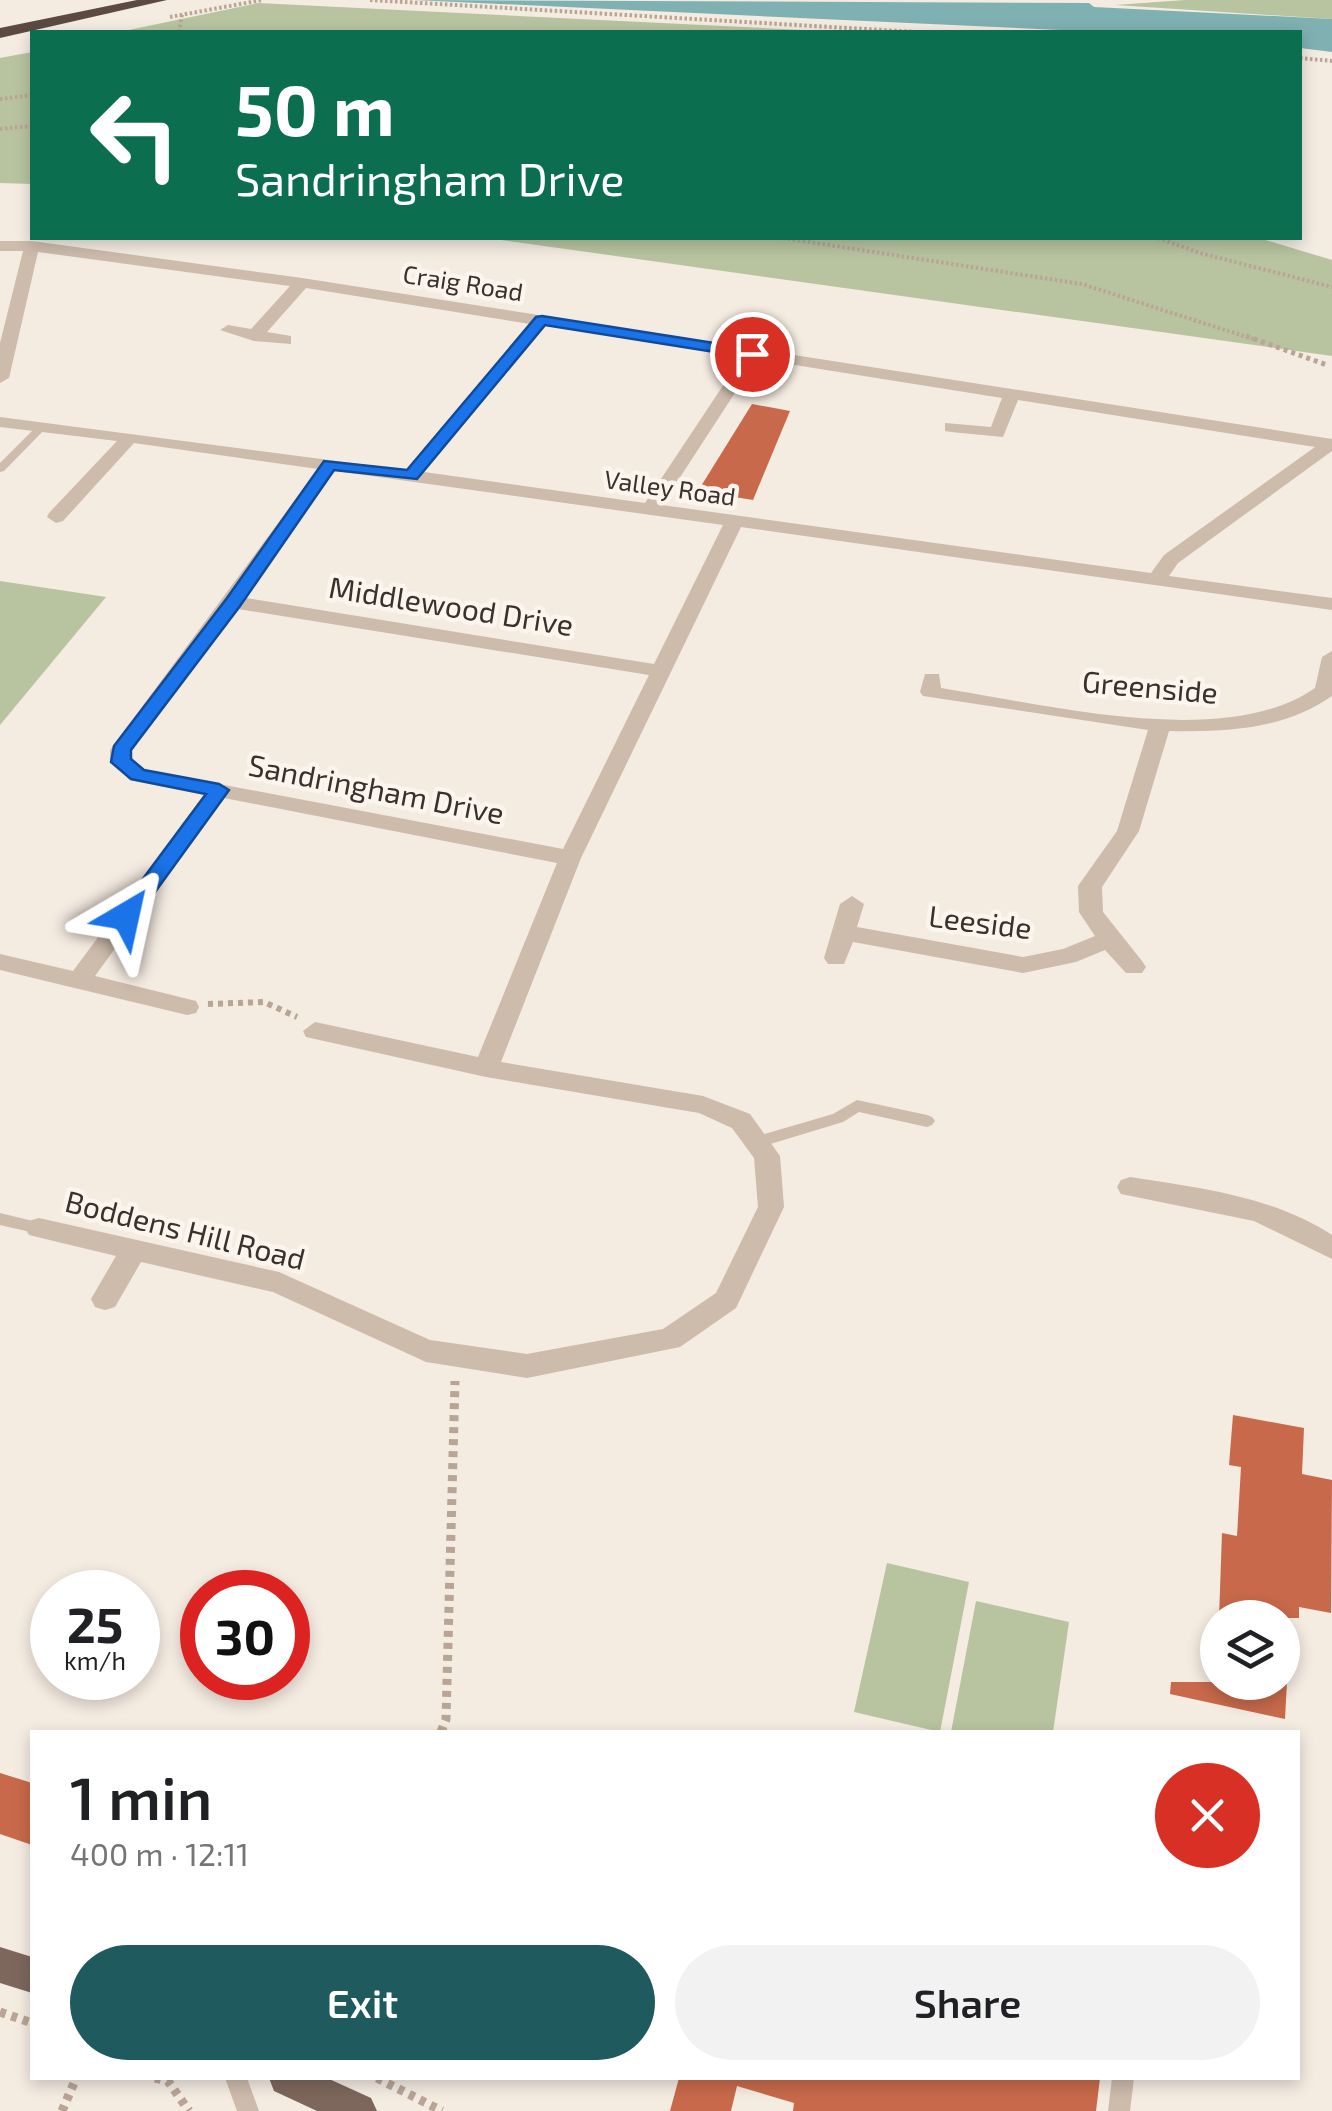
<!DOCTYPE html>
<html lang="en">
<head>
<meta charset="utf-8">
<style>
	body { margin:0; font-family:"Exo 2",sans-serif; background:#f2f2f2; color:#202124; height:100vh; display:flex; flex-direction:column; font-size:38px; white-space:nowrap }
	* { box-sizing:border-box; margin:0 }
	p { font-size:32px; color:#757577 }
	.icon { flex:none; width:55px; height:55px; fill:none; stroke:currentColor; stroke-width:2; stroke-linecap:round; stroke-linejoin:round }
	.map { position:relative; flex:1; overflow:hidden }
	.drawer { position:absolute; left:30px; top:1730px; width:1270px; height:350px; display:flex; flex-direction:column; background:#fff; border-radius:0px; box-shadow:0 5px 15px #0003 }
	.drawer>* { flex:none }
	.top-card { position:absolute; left:30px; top:30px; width:1272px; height:210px; border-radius:0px; box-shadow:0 5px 15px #0003; background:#0b6e4f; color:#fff; overflow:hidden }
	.tools { position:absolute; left:1200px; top:1600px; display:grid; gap:20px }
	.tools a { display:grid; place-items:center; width:100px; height:100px; border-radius:50%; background:#fff; box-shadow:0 5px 15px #0003; font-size:50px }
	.speed { position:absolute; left:30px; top:1570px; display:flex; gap:20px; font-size:50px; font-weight:700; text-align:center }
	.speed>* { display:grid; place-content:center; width:130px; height:130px; border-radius:50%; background:#fff; box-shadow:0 5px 15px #0003; line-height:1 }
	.speed small { font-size:25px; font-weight:400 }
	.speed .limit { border:15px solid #d22; background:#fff; color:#111 }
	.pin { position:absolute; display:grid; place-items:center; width:85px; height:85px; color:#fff; margin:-42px; border:5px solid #fff; border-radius:50%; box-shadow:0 2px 10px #0007 }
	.me { position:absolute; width:110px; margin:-55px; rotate:36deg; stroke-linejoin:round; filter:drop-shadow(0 0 8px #0008) }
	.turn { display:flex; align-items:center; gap:35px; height:210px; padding:0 40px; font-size:45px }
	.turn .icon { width:130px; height:130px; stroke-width:2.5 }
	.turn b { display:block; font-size:70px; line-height:85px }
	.round { display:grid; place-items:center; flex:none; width:105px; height:105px; border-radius:52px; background:#f2f2f2 }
	.headline { display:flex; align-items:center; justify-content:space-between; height:170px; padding:0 40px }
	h1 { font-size:60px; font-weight:600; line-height:75px }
	.button { display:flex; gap:20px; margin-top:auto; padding:20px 40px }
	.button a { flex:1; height:115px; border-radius:60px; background:#1f5a5e; color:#fff; font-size:40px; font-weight:600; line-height:115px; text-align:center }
	.button a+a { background:#f2f2f2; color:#202124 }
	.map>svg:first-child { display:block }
</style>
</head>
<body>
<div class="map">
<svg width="1332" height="2111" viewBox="0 0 1332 2111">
	<rect width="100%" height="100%" fill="#f4ebe1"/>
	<g fill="#b8c4a0">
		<polygon points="1185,0 1332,0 1332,19 1115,5"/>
		<polygon points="258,3 823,31 825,32 119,32"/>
		<polygon points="32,52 32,184 0,183 0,58"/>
		<polygon points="487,238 1259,238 1332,260 1332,356"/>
		<polygon points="0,581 106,597 0,725"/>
		<polygon points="887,1563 969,1582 940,1732 854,1712"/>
		<polygon points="976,1601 1069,1622 1053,1732 951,1732"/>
	</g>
	<polygon fill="#7fb0b2" points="414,0 1089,3 1094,7 1332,19 1332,52 1300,48 1300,32 1103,32"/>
	<g fill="#c8694b">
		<polygon points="752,404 790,411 753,500 698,491"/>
		<polygon points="1233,1415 1304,1428 1302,1474 1332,1480 1331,1613 1299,1607 1299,1618 1219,1618 1222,1533 1237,1536 1241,1467 1229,1465"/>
		<polygon points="1171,1682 1287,1682 1285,1719 1170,1694"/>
		<polygon points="0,1773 32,1783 32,1845 0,1834"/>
		<polygon points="679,2078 1100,2078 1096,2111 793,2111 794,2103 737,2086 731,2111 670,2111"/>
	</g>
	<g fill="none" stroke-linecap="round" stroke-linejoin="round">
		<g stroke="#b9a596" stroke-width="4" stroke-dasharray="2.5 2.5" stroke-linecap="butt">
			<polyline points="370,0 916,32"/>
			<polyline points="170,17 262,0"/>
			<polyline points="179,32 182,14"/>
			<polyline points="1300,58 1332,61"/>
			<polyline points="0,99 32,95"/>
			<polyline points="0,129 32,126"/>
			<polyline points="783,238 1082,284 1253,339"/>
			<polyline points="1158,238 1200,253 1332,287"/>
		</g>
		<polyline stroke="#b9a596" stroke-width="5" stroke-dasharray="4 4" stroke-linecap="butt" points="1246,336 1327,365"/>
		<polyline stroke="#b9a596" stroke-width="6" stroke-dasharray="5 5" stroke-linecap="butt" points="208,1004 264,1002 297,1017"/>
		<g stroke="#b9a596" stroke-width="9" stroke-dasharray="6 6" stroke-linecap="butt">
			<polyline points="441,1732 446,1719 455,1381"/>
			<polyline points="0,2012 32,2023"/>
			<polyline points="155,2078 168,2081 189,2111"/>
			<polyline points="377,2078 442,2111"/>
			<polyline points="62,2111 76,2078"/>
		</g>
		<g fill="#cdbbac" fill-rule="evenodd">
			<polygon points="38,425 47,427 4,471 0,472 0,463"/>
			<polygon points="857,1100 927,1115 932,1117 935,1121 932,1125 927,1127 859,1112 843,1122 757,1148 751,1146 749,1142 751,1138 833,1114"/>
			<polygon points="0,1213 45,1224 47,1228 45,1232 39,1234 0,1225"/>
			<polygon points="225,2078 247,2078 259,2111 237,2111"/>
			<polygon points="1112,2078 1134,2078 1130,2111 1108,2111"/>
		</g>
		<g fill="#cdbbac" fill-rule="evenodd">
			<path d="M 0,241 L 32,241 L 302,278 L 1332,439 L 1332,451 L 1178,563 L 1169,576 L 1332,598 L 1332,610 L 741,527 L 581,858 L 501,1062 L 703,1096 L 750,1114 L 780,1156 L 784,1207 L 736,1308 L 680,1347 L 527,1378 L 426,1362 L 273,1292 L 141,1262 L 115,1307 L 105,1310 L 95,1307 L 91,1299 L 116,1256 L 29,1235 L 25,1228 L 29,1221 L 39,1218 L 279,1272 L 430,1340 L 527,1354 L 663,1329 L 716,1293 L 758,1207 L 754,1158 L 732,1128 L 699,1113 L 486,1077 L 306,1037 L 303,1031 L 315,1022 L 478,1057 L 557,863 L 224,798 L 95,976 L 196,1001 L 199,1007 L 196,1013 L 187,1015 L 0,970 L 0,954 L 73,971 L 204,795 L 130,780 L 110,761 L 110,750 L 318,469 L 134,443 L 63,521 L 56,523 L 47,517 L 49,513 L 117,441 L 0,427 L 0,417 L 406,470 L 530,324 L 306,288 L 267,332 L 291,336 L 291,344 L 254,341 L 220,330 L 228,325 L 251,329 L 290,286 L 38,252 L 9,378 L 0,383 L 0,343 L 23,251 L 0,251 ZM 546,326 L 742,357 L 645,503 L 424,472 ZM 757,359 L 1002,398 L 991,427 L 945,423 L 945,431 L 951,432 L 1003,437 L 1018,400 L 1315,447 L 1164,555 L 1151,573 L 662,505 ZM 335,471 L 723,525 L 654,664 L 246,598 ZM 238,609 L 649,675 L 563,849 L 145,770 L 132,759 L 132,750 Z"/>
			<path d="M 1332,651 L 1332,696 C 1283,730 1227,732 1169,731 L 1139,831 L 1102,887 L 1103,912 L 1142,961 L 1146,967 L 1142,973 L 1126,973 L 1105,950 L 1076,962 L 1023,973 L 853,942 L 844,964 L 828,964 L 824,958 L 840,904 L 852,896 L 864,904 L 857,927 L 1023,957 L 1063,949 L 1095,936 L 1079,912 L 1078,886 L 1117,831 L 1148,730 L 923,696 L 920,692 L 925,674 L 939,674 L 941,688 C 1044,704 1225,751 1315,688 L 1322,657 Z"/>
			<path d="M 1130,1177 C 1200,1188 1272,1196 1332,1235 L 1332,1259 L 1254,1221 L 1121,1194 L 1117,1187 L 1121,1180 Z"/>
		</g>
		<g fill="#7d675c" fill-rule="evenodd">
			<polygon points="0,1947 32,1957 32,1993 0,1983"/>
			<polygon points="269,2078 327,2078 371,2098 377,2111 317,2111 274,2091"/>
		</g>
		<polygon fill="#5c4a42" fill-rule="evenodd" points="137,0 167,0 0,38 0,28"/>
	</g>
	<polygon fill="#1a73e8" stroke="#114b97" stroke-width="2.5" points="542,316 752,349 759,354 752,358 545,325 417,479 334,470 240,606 131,750 131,759 144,770 219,784 229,790 134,921 119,921 116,916 119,911 206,794 131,779 111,762 114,746 227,598 324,461 407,470 536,317"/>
	<g text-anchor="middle" stroke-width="9" stroke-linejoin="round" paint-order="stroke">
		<g font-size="25" fill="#3b302b" stroke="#fbf5ee">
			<text transform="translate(463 283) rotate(9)" y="9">Craig Road</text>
			<text transform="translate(670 488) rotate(8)" y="9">Valley Road</text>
		</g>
		<g font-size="30" fill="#3b302b" stroke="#fbf5ee">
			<text transform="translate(451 607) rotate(9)" y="10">Middlewood Drive</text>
			<text transform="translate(1150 688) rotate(5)" y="10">Greenside</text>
			<text transform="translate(376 790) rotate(11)" y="10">Sandringham Drive</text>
			<text transform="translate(980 923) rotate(7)" y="10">Leeside</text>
			<text transform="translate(185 1231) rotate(14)" y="10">Boddens Hill Road</text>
		</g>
	</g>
</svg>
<div class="tools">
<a><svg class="icon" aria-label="layers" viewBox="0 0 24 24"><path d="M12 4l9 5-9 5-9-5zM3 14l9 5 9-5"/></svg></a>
</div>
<div class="speed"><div>25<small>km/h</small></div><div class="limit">30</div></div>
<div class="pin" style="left:752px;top:354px;background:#d93025"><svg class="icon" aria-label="arrive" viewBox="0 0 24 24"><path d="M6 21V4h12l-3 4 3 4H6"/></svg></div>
<svg class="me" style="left:126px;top:916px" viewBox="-20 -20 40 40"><path d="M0-17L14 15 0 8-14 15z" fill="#1a73e8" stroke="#fff" stroke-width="4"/></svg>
<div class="top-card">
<div class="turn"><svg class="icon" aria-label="left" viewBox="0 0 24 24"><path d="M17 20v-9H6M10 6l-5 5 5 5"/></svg><div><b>50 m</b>Sandringham Drive</div></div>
</div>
<section class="drawer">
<div class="headline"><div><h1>1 min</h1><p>400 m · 12:11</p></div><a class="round" style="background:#d93025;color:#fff"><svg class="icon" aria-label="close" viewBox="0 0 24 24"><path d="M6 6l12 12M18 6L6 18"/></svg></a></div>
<div class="button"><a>Exit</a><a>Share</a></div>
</section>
</div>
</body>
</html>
